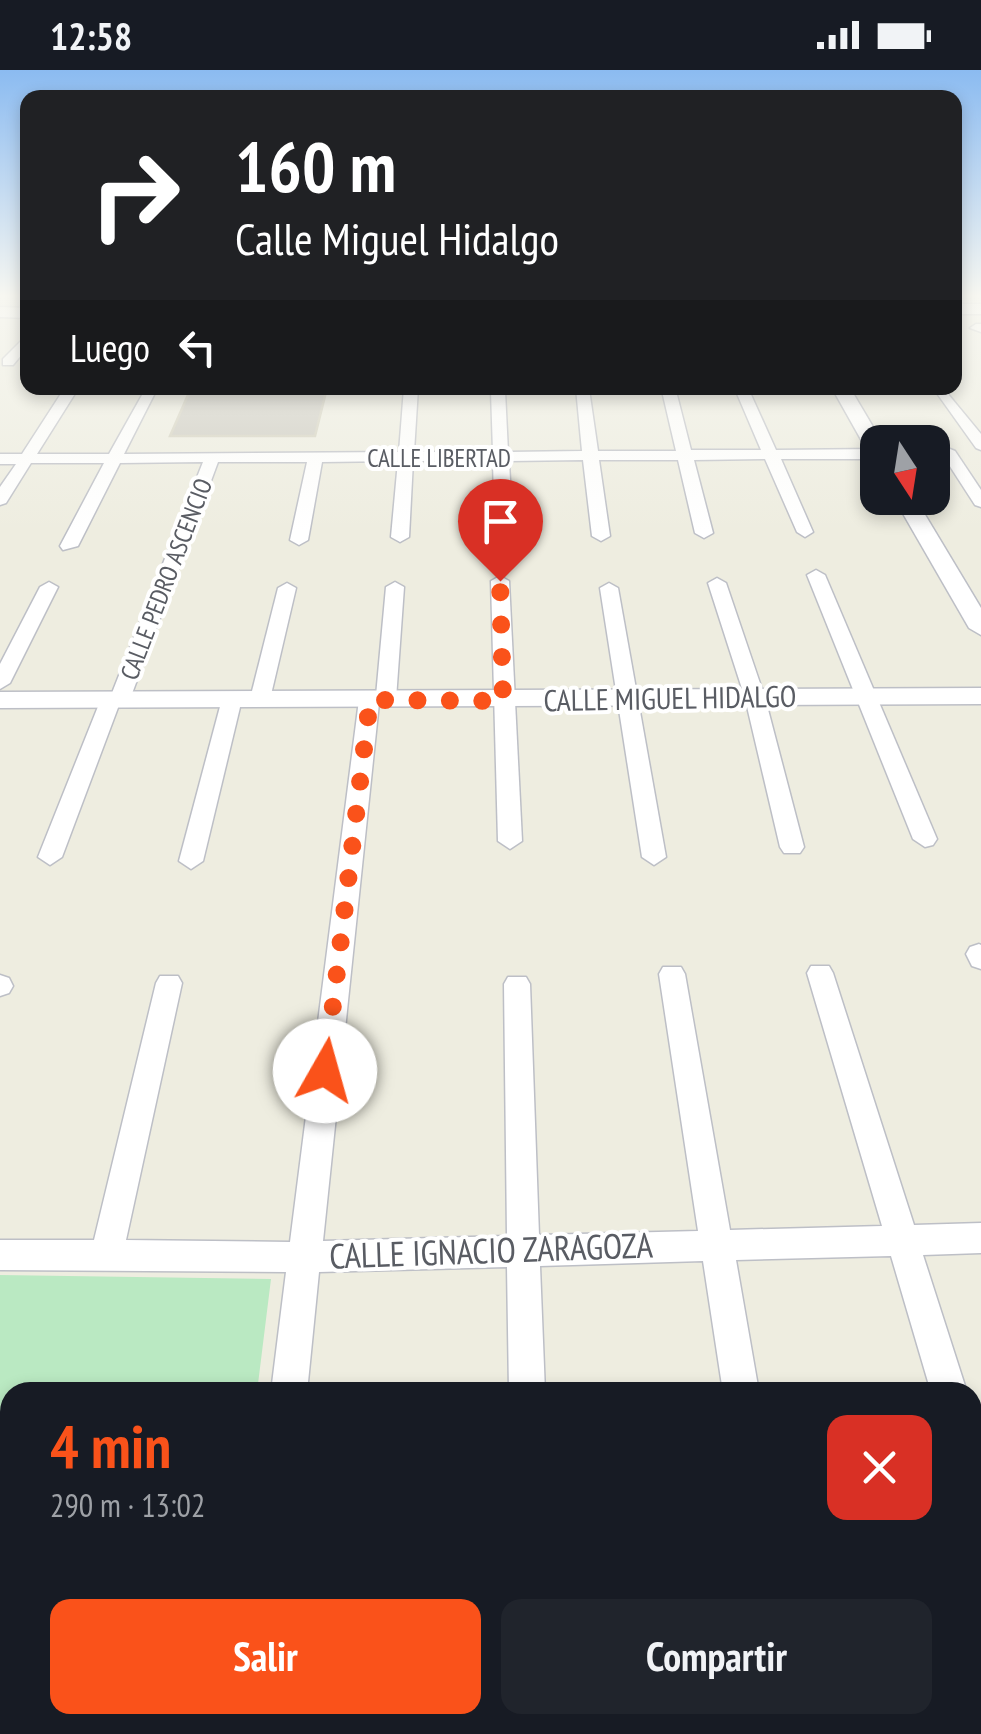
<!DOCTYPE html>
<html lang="es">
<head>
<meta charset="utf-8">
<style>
	body { margin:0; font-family:"PT Sans Narrow",sans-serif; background:#20242c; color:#f1f3f6; height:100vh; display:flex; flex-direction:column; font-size:38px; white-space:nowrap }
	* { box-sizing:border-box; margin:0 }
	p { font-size:32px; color:#9ea1a6 }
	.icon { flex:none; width:55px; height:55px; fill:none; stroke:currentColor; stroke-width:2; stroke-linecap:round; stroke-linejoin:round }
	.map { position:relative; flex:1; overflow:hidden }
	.side { position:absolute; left:0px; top:1312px; width:982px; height:352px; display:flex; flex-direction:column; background:#171b24; border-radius:30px 30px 0 0; box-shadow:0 5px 15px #0003 }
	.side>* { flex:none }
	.top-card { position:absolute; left:20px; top:20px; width:942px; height:305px; border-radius:20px; box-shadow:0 5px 15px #0003; background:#202124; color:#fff; overflow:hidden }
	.needle { width:65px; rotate:168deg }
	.buttons { position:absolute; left:860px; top:355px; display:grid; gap:20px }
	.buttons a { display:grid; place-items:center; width:90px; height:90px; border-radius:20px; background:#171b24; box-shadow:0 5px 15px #0003; font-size:50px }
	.pin { position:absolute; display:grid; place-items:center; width:85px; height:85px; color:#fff; margin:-102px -42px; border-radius:50% 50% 50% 0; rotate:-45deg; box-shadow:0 0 10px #0007 }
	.pin .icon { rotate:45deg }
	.me { position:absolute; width:110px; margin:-55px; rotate:7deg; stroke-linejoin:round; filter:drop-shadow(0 0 8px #0008) }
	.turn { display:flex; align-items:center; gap:35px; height:210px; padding:0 50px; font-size:45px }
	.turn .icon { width:130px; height:130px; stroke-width:2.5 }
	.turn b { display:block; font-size:70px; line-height:85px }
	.then { display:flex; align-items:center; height:95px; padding:0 50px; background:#0003; gap:20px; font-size:38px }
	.round { display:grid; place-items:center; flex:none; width:105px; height:105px; border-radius:20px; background:#20242c }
	.headline { display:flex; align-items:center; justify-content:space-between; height:170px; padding:0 50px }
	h1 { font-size:60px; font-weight:800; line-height:75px; color:#fa521a }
	.button { display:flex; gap:20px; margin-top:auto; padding:20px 50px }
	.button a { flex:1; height:115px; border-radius:20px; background:#fa521a; color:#fff; font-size:40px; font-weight:800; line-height:115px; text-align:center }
	.button a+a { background:#20242c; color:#f1f3f6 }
	.status { display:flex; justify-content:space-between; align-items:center; height:70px; padding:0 50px; background:#171b24; direction:ltr }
	.status svg { height:28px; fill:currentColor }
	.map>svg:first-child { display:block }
</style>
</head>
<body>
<div class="status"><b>12:58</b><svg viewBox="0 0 49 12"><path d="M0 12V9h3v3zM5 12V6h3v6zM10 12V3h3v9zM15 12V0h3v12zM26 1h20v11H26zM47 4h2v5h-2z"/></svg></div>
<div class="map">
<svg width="981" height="1664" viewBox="0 0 981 1664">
	<rect width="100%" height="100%" fill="#eeede0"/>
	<polygon fill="#bae9c2" points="0,1205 271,1209 257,1322 10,1322 10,1655 218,1655 217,1664 0,1664"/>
	<polygon fill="#cbc9bf" stroke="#d3d0be" stroke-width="2.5" points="191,318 327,318 315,366 170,366"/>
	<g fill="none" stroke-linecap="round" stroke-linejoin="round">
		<defs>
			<g id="minor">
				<polygon points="976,254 981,254 981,262 970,258"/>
				<polygon points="28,264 28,277 13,295 3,295 3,289"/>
				<polygon points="69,318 76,322 37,384 109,384 146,318 156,321 124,384 399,382 404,318 418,318 414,382 493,382 491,321 495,318 505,321 508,382 582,381 576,318 589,319 598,381 676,381 662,321 666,318 676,321 691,380 761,380 735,319 748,318 776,380 878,379 878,389 781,389 813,462 805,467 797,462 765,389 694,390 713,463 704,468 695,463 678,390 599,390 610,466 601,471 592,466 583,390 509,391 513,468 504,473 495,468 493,391 413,391 409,467 400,472 391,467 398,391 322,392 308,470 299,475 290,470 307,392 218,392 130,629 119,635 62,787 50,795 38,787 101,629 112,623 203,392 120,393 78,476 63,480 60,476 104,393 31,393 6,433 0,435 0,417 16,394 0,394 0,384 22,384 64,319"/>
				<polygon points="943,318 981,364 981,380 976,378 936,322"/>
				<polygon points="950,379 955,381 981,420 981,437 975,435 942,384"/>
				<polygon points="816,500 825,505 937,769 933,775 925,777 913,769 807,505"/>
				<polygon points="500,506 509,511 522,771 510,779 498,771 491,511"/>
				<polygon points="717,508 726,513 765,628 804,777 800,783 784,783 780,777 745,628 708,513"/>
				<polygon points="49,512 58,517 10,613 0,619 0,594 40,517"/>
				<polygon points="395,512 404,517 396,629 393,633 379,633 323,1171 507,1166 504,914 508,907 526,907 530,914 539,1165 698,1161 659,904 663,897 681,897 685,904 730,1160 882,1156 807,903 811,896 829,896 833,903 914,1155 981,1153 981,1183 923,1185 967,1322 931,1322 891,1186 736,1190 759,1322 723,1322 703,1191 540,1196 545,1322 509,1322 507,1197 319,1202 307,1322 271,1322 286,1202 0,1200 0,1170 94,1170 156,913 160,906 178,906 182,913 126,1170 290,1172 359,630 362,626 376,626 386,517"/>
				<polygon points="287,513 296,518 270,629 267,633 253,633 250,629 278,518"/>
				<polygon points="609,513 618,518 666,787 654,795 642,787 600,518"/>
				<polygon points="232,623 242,629 203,791 191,799 179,791 222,629"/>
				<polygon points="979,874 981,875 981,899 972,896 966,884 970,877"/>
				<polygon points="0,905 9,908 13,916 9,923 0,926"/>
				<polygon points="972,1378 981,1381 981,1442 972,1438"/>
				<polygon points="233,1655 275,1655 276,1664 232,1664"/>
			</g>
			<g id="tertiary">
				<rect x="955" y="234" width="26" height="10"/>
				<polygon points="0,237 28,238 28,248 0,247"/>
				<polygon points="832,318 850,318 882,372 878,372 878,388 868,382"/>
				<polygon points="894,428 915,428 981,538 981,565 969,558"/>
				<polygon points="981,618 981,634 0,638 0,622"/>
			</g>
		</defs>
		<use href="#minor" stroke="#bdbfc6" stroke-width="3"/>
		<use href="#tertiary" stroke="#bdbfc6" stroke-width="3"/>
		<use href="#minor" fill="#fff" fill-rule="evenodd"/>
		<use href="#tertiary" fill="#fff" fill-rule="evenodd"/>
	</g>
	<linearGradient id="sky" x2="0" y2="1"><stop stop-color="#8bbbf1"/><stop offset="0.49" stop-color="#f7f7f1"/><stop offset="1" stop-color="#f7f7f1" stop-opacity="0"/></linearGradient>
	<rect width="981" height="461" fill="url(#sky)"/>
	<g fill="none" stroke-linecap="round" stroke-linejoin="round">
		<polyline stroke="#fa521a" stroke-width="18" stroke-dasharray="0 32.4" points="325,1001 370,630 503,631 500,511"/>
	</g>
	<g text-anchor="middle" stroke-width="8" stroke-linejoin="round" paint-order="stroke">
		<g font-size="25" fill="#595c63" stroke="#fff">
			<text x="439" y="397">CALLE LIBERTAD</text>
			<text transform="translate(166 509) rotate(-69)" y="9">CALLE PEDRO ASCENCIO</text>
		</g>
		<g font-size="30" fill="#595c63" stroke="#fff">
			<text transform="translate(670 629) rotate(-1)" y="10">CALLE MIGUEL HIDALGO</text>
		</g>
		<g font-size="35" fill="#595c63" stroke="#fff">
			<text transform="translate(491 1181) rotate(-2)" y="12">CALLE IGNACIO ZARAGOZA</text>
		</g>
	</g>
</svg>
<div class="buttons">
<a><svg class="needle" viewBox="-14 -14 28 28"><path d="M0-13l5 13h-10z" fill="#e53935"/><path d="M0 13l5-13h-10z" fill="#9ea1a6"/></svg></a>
</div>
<div class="pin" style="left:500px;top:511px;background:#d93025"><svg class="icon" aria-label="arrive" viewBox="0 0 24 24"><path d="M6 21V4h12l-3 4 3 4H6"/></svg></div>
<svg class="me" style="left:325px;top:1001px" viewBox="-20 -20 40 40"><circle r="19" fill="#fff"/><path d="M0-13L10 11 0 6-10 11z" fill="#fa521a"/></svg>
<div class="top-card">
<div class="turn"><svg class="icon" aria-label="right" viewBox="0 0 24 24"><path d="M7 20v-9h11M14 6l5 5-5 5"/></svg><div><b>160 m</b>Calle Miguel Hidalgo</div></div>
<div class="then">Luego<svg class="icon" aria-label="left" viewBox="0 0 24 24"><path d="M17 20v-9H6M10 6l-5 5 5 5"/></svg></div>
</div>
<section class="side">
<div class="headline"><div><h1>4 min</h1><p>290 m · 13:02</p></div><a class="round" style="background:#d93025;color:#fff"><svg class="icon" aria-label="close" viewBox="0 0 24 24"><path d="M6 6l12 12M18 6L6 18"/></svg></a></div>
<div class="button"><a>Salir</a><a>Compartir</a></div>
</section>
</div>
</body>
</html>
